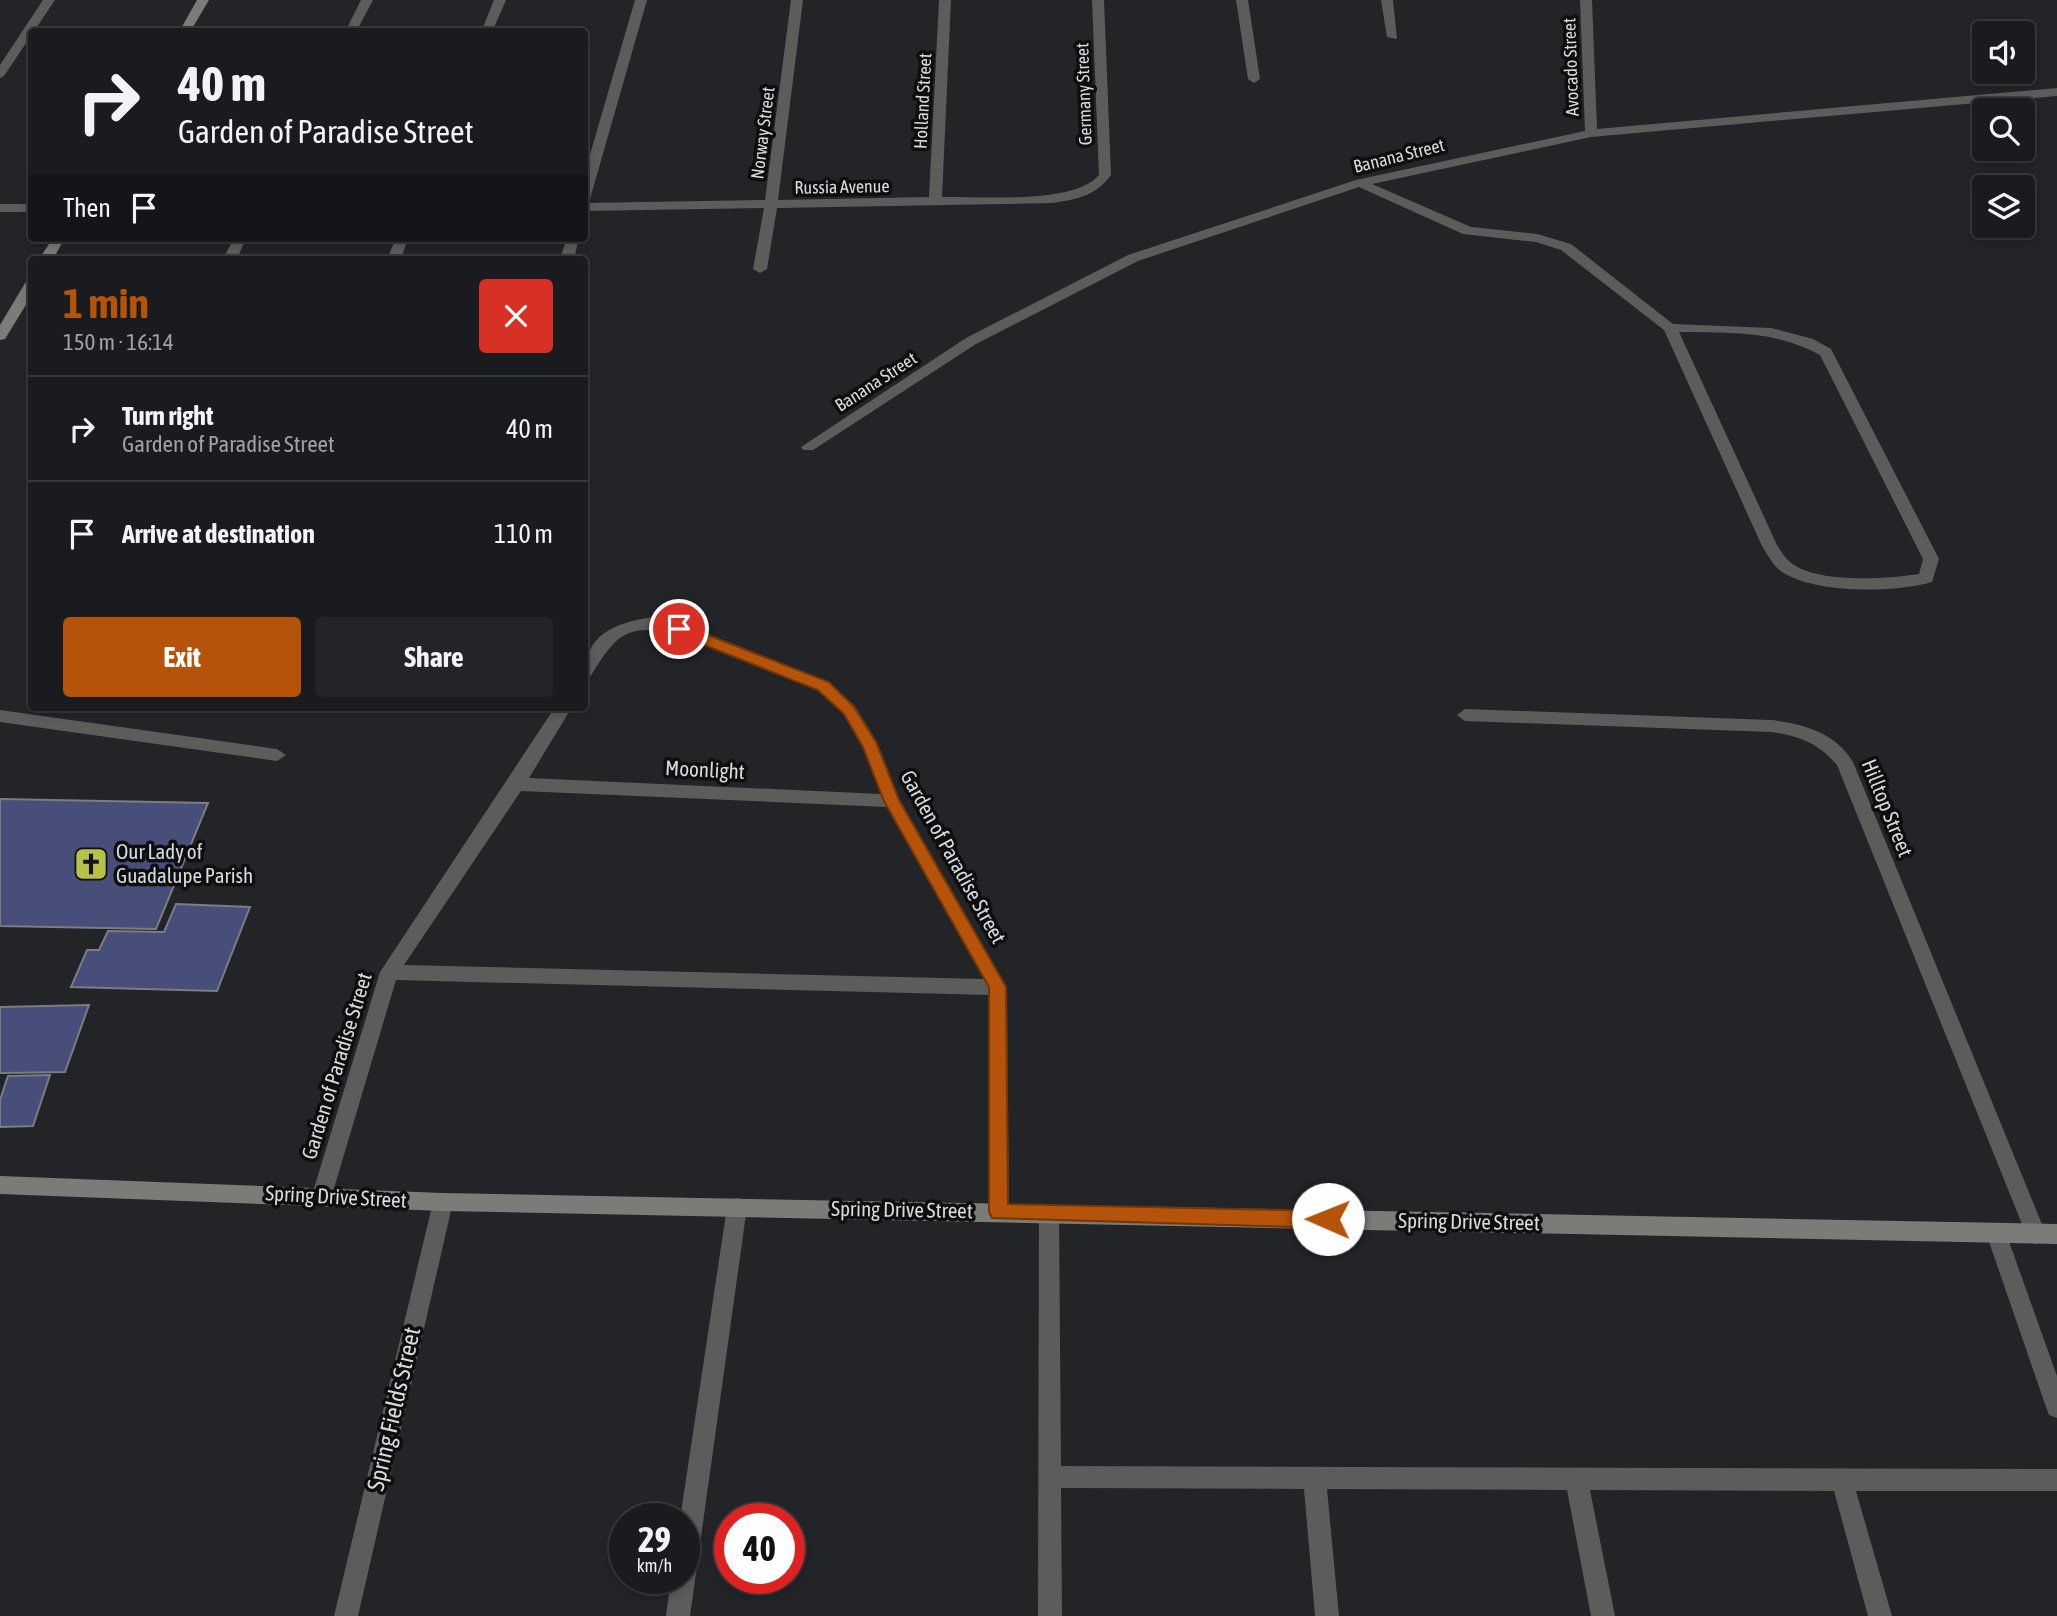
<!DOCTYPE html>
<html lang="en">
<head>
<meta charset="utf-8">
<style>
	body { margin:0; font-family:"Asap Condensed",sans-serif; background:#232427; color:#f1f3f6; height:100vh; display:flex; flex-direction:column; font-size:26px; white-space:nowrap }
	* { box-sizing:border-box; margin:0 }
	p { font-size:23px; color:#9fa1a4 }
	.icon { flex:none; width:38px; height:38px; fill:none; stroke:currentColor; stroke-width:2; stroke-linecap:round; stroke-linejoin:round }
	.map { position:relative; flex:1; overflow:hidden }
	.drawer { position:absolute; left:28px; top:256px; width:560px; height:455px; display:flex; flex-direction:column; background:#1a1b1e; border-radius:7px; box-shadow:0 4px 10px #0003,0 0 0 2px #38393c }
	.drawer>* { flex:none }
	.banner { position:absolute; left:28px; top:28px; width:560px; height:214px; border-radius:7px; box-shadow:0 4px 10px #0003,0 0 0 2px #38393c; background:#1a1b1e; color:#f1f3f6; overflow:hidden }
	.buttons { position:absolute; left:1972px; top:21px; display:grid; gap:14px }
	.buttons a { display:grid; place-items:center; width:63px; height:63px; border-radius:7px; background:#1a1b1e; box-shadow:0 4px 10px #0003,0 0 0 2px #38393c; font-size:35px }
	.speed { position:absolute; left:609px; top:1503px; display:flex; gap:14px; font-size:35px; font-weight:700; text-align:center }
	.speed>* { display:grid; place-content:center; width:91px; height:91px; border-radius:50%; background:#1a1b1e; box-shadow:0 4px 10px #0003,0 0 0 2px #38393c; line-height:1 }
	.speed small { font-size:18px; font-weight:400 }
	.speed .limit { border:10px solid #d22; background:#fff; color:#111 }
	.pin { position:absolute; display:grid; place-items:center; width:60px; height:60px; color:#fff; margin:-30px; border:4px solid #fff; border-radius:50%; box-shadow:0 2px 7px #0007 }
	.me { position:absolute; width:77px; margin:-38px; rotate:271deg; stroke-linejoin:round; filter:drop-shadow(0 0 5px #0008) }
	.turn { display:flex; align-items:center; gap:24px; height:147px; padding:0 35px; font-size:32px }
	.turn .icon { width:91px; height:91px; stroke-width:2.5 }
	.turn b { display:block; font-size:49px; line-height:60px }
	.then { display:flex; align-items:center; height:66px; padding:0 35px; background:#0003; gap:14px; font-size:26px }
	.round { display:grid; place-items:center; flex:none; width:74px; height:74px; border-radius:7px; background:#232427 }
	.summary { display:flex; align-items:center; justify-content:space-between; height:119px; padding:0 35px }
	h1 { font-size:42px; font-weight:700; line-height:52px; color:#b45309 }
	.primary-button { display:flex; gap:14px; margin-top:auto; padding:14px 35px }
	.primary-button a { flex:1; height:80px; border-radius:7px; background:#b45309; color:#fff; font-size:28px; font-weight:700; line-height:80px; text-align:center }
	.primary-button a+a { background:#232427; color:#f1f3f6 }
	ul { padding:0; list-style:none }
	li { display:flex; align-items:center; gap:21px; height:105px; padding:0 35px; border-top:2px solid #38393c }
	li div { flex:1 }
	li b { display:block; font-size:26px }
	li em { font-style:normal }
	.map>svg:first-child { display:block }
</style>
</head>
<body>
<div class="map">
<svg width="2057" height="1616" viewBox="0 0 2057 1616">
	<rect width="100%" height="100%" fill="#232428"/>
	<g fill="#464e79" stroke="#7c7d82" stroke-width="2">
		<polygon points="0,799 208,803 156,929 0,926"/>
		<polygon points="176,904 250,907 217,991 71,987 87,950 99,950 108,931 164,932"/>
		<polygon points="89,1005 65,1072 0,1073 0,1007"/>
		<polygon points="50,1075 33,1126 0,1127 0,1100 8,1076"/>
	</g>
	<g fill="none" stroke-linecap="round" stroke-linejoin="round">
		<polygon fill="#5c5c5a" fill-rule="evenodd" points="0,710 277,749 286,755 277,761 0,722"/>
		<g fill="#5c5c5a" fill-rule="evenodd">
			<polygon points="43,0 55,0 4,76 0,78 0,65"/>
			<polygon points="361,0 373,0 356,32 345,32"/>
			<polygon points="494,0 506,0 492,32 481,32"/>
			<polygon points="635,0 647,0 590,199 584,203 584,175"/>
			<path d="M 791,0 L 803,0 L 778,200 L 929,197 L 939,0 L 951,0 L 942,197 C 980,196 1074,205 1099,175 L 1092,0 L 1104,0 L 1111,175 C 1096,196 1077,199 1053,203 L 777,208 L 767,269 L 760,273 L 753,269 L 764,208 L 584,211 L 584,203 L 765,200 Z"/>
			<polygon points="1236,0 1248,0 1260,79 1254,83 1248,79"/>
			<polygon points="1381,0 1393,0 1397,39 1387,37"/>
			<path d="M 1580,0 L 1592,0 L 1597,129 L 2057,88 L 2057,96 L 1591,137 L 1372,184 L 1471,227 L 1537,234 L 1571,244 L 1673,324 L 1771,328 L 1813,339 L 1831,349 L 1939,559 L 1932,582 C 1894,593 1816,594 1782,572 C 1773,566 1768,555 1762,546 L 1664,330 L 1561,250 L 1536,242 L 1463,234 L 1359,187 L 1138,261 L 976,344 L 813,450 L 803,450 L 801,447 L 966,338 L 1128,255 L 1356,180 L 1585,131 ZM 1679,332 C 1729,333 1775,330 1820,355 L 1923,559 L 1919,574 C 1887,579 1816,584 1790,562 C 1785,558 1781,551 1777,545 Z"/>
			<rect x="0" y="204" width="32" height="8"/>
			<polygon points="234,238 246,238 237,259 223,259"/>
			<polygon points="396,238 408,238 401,259 387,259"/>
			<polygon points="567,238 579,238 574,259 560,259"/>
			<path d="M 653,617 L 685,625 L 829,682 L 855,706 L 877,742 L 900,800 L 1007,987 L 1009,1212 L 1006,1219 L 999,1221 L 992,1219 L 989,1212 L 989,995 L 396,980 L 332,1195 L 329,1202 L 322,1204 L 315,1202 L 312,1195 L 380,972 L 555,707 L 572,707 L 529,778 L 881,794 L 863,747 L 843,714 L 817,690 L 675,634 C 625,622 615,637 590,677 L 584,679 C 584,634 614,623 653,617 ZM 521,791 L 887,807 L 984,979 L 404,965 Z"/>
			<path d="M 1465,709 L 1771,720 C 1803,724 1835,732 1853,762 L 2046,1234 L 2043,1241 L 2036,1244 L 2029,1241 L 2026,1234 L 1837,765 C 1818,743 1799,736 1771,732 L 1465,721 L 1457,715 Z"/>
			<polygon points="443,1193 450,1195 453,1202 358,1616 334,1616 433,1202 436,1195"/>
			<polygon points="737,1198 744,1200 747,1207 690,1616 666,1616 671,1578 684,1578 684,1519 680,1519 727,1207 730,1200"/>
			<polygon points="1049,1204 1056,1206 1059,1213 1061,1466 2057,1469 2057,1491 1856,1491 1892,1616 1868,1616 1834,1491 1590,1490 1615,1616 1591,1616 1567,1490 1327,1489 1339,1616 1315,1616 1304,1489 1061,1488 1062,1616 1038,1616 1039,1213 1042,1206"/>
			<polygon points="1996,1223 2003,1226 2006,1233 2057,1376 2057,1418 2049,1415 2046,1407 1986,1233 1989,1226"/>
		</g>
		<g fill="#7b7b78" fill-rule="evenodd">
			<polygon points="197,0 209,0 190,32 179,32"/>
			<polygon points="53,238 65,238 53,259 39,259"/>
			<polygon points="32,279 32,295 5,339 0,340 0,325 27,280"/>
			<polygon points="0,1176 443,1193 2057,1224 2057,1244 443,1211 0,1194"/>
		</g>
	</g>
	<polygon fill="#b45309" stroke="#753606" stroke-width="2" points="679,624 829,682 854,707 876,742 899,800 1006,987 1008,1204 1328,1211 1334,1213 1337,1219 1334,1225 1328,1228 992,1218 989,1212 989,987 884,801 863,747 844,714 818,690 674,633 674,626"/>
	<defs>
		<symbol id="church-square" viewBox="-11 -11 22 22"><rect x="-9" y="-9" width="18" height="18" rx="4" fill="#b7c148" stroke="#0d0e0f"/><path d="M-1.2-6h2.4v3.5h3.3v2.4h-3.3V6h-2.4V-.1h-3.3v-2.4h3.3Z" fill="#111"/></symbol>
	</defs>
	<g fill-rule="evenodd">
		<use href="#church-square" x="72" y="845" width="38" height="38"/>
	</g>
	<g text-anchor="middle" stroke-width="7" stroke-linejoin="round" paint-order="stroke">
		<g font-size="18" fill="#d9dadd" stroke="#0d0e0f">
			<text transform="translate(1571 67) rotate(-92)" y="6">Avocado Street</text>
			<text transform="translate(1084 94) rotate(-92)" y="6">Germany Street</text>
			<text transform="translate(923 101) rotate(-87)" y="6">Holland Street</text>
			<text transform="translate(763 133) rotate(-83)" y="6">Norway Street</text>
			<text transform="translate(1399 156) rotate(-14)" y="6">Banana Street</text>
			<text transform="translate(842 187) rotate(-1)" y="6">Russia Avenue</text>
			<text transform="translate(876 382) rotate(-33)" y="6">Banana Street</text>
		</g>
		<g font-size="21" fill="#d9dadd" stroke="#0d0e0f">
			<text transform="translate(705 770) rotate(3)" y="7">Moonlight</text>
			<text transform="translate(1887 808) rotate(68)" y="7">Hilltop Street</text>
			<text transform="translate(953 857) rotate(61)" y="7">Garden of Paradise Street</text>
			<text transform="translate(337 1066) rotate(-73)" y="7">Garden of Paradise Street</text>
			<text transform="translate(336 1197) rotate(3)" y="7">Spring Drive Street</text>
			<text transform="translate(902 1210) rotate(1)" y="7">Spring Drive Street</text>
			<text transform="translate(1469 1222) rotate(1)" y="7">Spring Drive Street</text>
		</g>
		<g font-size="21" fill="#d9dadd" stroke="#0d0e0f" text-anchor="start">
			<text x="116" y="859">Our Lady of<tspan x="116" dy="24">Guadalupe Parish</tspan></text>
		</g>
		<g font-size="24" fill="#d9dadd" stroke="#0d0e0f">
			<text transform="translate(394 1409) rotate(-77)" y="8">Spring Fields Street</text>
		</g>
	</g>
</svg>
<div class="buttons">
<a><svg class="icon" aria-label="sound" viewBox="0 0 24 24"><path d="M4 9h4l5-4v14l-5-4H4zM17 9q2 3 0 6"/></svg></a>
<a><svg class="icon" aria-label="search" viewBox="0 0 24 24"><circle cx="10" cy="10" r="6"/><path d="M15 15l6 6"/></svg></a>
<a><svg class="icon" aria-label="layers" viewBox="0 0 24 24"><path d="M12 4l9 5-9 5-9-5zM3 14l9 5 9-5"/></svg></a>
</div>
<div class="speed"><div>29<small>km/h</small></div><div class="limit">40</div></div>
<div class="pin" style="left:679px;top:629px;background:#d93025"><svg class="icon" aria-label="arrive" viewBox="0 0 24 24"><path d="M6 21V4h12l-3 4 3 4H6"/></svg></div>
<svg class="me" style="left:1328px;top:1219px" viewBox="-20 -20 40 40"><circle r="19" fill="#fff"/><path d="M0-13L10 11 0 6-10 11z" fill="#b45309"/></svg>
<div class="banner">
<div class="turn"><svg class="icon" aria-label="right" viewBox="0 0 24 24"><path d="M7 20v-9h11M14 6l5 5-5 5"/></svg><div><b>40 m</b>Garden of Paradise Street</div></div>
<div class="then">Then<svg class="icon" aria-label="arrive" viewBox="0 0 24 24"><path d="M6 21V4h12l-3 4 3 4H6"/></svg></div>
</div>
<section class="drawer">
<div class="summary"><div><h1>1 min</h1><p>150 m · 16:14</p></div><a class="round" style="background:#d93025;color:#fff"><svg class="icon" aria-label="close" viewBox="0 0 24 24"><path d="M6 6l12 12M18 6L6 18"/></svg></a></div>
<ul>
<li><svg class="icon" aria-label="right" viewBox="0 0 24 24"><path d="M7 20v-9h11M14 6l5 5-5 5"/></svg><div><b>Turn right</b><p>Garden of Paradise Street</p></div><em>40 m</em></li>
<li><svg class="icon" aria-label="arrive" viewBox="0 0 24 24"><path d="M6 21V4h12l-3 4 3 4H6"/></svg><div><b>Arrive at destination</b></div><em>110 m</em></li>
</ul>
<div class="primary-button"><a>Exit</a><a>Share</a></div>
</section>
</div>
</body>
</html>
